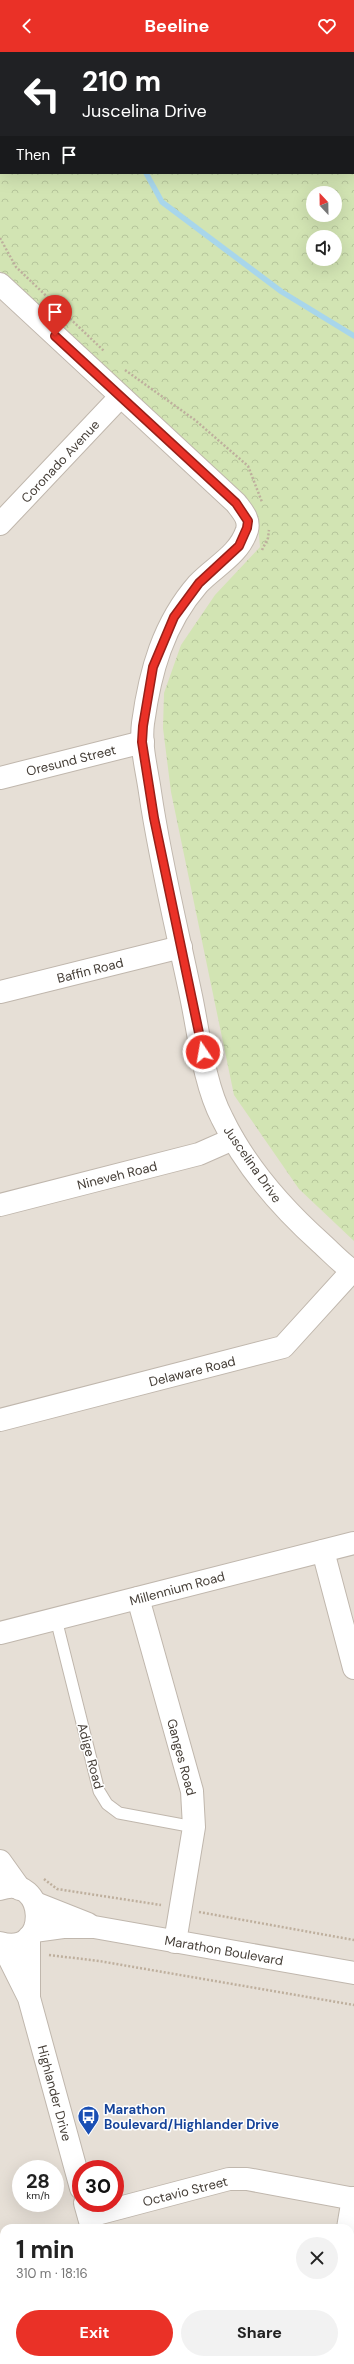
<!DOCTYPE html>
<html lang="en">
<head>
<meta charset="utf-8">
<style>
	body { margin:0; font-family:"DM Sans",sans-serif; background:#f2f2f2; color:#222; height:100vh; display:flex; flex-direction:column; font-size:15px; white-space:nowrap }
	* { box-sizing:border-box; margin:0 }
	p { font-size:13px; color:#767676 }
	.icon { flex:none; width:22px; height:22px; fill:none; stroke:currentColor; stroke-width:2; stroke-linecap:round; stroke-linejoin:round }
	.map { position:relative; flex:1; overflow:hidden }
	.details { position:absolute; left:0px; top:2172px; width:354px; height:140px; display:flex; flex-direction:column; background:#fff; border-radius:12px 12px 0 0; box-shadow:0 4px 16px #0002 }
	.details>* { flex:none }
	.banner { position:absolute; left:0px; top:0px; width:354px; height:122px; box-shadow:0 4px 16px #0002; background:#202124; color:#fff; overflow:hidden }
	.needle { width:26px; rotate:338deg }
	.fabs { position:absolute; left:306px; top:134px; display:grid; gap:8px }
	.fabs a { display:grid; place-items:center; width:36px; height:36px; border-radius:50%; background:#fff; box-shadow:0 4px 16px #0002; font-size:20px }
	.speed { position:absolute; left:12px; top:2108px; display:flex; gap:8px; font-size:20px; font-weight:700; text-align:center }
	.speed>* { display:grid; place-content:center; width:52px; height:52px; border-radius:50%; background:#fff; box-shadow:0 4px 16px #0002; line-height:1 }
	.speed small { font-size:10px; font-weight:400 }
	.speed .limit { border:6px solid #d22; background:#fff; color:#111 }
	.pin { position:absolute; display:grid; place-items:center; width:34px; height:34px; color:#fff; margin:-41px -17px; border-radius:50% 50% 50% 0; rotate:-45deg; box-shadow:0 0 4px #0007 }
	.pin .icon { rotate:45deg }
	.me { position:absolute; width:44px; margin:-22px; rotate:348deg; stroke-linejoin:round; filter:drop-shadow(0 0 3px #0008) }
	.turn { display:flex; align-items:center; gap:14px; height:84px; padding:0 16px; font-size:18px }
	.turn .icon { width:52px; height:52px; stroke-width:2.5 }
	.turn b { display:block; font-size:28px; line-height:34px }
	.then { display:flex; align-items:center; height:38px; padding:0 16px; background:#0003; gap:8px; font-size:15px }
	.round { display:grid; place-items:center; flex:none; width:42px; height:42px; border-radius:21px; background:#f2f2f2 }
	.headline { display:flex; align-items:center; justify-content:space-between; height:68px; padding:0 16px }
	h1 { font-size:24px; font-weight:700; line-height:30px }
	.primary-button { display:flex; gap:8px; margin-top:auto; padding:8px 16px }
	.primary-button a { flex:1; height:46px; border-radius:24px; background:#ea3127; color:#fff; font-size:16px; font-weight:700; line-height:46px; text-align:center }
	.primary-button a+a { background:#f2f2f2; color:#222 }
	header { display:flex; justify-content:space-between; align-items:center; height:52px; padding:0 16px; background:#ea3127; color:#fff; font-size:18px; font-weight:700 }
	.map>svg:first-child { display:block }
</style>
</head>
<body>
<header><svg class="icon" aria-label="back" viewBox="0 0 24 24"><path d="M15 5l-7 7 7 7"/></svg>Beeline<svg class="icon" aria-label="heart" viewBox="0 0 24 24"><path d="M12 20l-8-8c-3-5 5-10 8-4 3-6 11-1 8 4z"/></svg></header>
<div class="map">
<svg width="354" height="2312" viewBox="0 0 354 2312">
	<defs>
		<pattern id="park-crowns" width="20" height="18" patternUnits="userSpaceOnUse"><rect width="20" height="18" fill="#d2e4b3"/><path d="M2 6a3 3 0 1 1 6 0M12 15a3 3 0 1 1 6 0" fill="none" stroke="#b6c59b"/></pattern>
	</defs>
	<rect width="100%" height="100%" fill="#f2eee7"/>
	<path fill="#e6dfd6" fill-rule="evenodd" d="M 0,0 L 354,0 L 354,2312 L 0,2312 ZM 1,1 L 353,1 L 353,121 L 1,121 ZM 313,141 L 335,141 L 335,163 L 313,163 ZM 313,185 L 335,185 L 335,207 L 313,207 ZM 21,2117 L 55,2117 L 55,2151 L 21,2151 ZM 81,2117 L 115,2117 L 115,2151 L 81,2151 ZM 4,2176 L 350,2176 L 350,2308 L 4,2308 Z"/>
	<path fill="url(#park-crowns)" fill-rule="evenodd" d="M 0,0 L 354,0 L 354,1189 L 299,1137 L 234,1043 L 171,740 L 163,676 L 164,641 L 181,593 L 215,543 L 260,495 L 257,461 L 66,285 L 0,219 ZM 1,1 L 353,1 L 353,121 L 1,121 ZM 313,141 L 335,141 L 335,163 L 313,163 ZM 313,185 L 335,185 L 335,207 L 313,207 Z"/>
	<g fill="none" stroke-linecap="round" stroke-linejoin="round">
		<g stroke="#a8d6eb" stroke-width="5.5">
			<polyline points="78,0 78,1"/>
			<polyline points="146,121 162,150 282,240 354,284"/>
		</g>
		<defs>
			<polyline id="service" points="56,1567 99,1739 107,1752 119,1761 194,1775"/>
			<g id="minor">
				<path d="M 0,232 L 236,451 C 242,459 250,467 247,478 C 239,503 215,514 198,532 C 163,572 150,620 143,671 C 140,694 147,718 150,740 C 160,809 177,877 191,944 C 199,982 204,1032 222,1066 C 245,1114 282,1156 321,1191 C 332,1201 342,1212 354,1220"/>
				<polyline points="0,472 120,345"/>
				<polyline points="0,726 143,690"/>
				<polyline points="0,940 181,895"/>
				<polyline points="0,1153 199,1102 233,1087"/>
				<polyline points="0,1368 283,1295 352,1219"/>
				<polyline points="323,1499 354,1616"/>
				<polyline points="138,1546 192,1739 194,1775 175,1890"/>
				<polyline points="0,1581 354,1491"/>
				<polyline points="89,2164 229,2127 247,2127 354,2147"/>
				<polyline points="348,2176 353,2146"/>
				<polyline points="350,2286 354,2300"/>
			</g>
			<g id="tertiary">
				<polyline points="0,1809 20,1837"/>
				<path d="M 0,1837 C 47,1820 51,1906 0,1891"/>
				<polyline points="35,1851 88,1872"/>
				<polyline points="34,1879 63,1875 94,1875 354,1921"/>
				<polyline points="29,1885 29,1943"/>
				<polyline points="2,1892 29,1946 81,2136"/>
				<polyline points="85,2151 92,2176"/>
				<polyline points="128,2308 129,2312"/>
			</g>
		</defs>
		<use href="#service" stroke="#c0b7ad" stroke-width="13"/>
		<use href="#minor" stroke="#c0b7ad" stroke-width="24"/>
		<use href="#tertiary" stroke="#c0b7ad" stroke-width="24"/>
		<g stroke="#beaf9d" stroke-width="2.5" stroke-dasharray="2 2" stroke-linecap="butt">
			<polyline points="0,186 16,215 104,299"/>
			<polyline points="125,318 195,368 248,414 262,450"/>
			<polyline points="262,498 268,486 269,478"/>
			<polyline points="44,1827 57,1837 161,1853"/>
			<polyline points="199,1860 354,1888"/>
			<polyline points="49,1903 99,1909 354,1953"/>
		</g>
		<use href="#service" stroke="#fff" stroke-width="11"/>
		<use href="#minor" stroke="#fff" stroke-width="22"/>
		<use href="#tertiary" stroke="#fff" stroke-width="22"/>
	</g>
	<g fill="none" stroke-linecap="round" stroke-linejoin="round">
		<defs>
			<polyline id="route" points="55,284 236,451 248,469 247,476 239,494 199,531 174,565 153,615 143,674 142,690 154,766 203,1000"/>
		</defs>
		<use href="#route" stroke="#982019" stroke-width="10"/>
		<use href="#route" stroke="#ea3127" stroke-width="7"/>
	</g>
	<defs>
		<symbol id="bus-pin" viewBox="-11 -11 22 30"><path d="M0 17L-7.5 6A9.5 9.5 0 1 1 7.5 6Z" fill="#1a4fb4" stroke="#fff"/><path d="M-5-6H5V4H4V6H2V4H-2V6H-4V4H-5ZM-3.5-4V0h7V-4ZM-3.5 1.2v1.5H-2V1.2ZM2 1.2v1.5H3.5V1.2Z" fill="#fff"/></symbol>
	</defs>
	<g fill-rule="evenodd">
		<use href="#bus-pin" x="76" y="2052" width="25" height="34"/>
	</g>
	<g text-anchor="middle" stroke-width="3" stroke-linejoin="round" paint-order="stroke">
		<g font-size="13" fill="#453e37" stroke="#fff">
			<text transform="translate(60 409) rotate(-47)" y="5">Coronado Avenue</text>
			<text transform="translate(71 708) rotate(-14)" y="5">Oresund Street</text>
			<text transform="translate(90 918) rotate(-14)" y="5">Baffin Road</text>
			<text transform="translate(253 1112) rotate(55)" y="5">Juscelina Drive</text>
			<text transform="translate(117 1123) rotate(-14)" y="5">Nineveh Road</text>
			<text transform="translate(192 1319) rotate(-14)" y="5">Delaware Road</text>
			<text transform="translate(177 1536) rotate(-15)" y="5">Millennium Road</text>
			<text transform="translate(91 1704) rotate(75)" y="5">Adige Road</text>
			<text transform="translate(182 1705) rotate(75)" y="5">Ganges Road</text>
			<text transform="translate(224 1898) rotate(10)" y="5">Marathon Boulevard</text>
			<text transform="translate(55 2041) rotate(75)" y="5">Highlander Drive</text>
			<text transform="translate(185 2139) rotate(-14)" y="5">Octavio Street</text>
		</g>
		<g font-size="13" font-weight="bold" fill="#164399" stroke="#fff" text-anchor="start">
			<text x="104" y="2062">Marathon<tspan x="104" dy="15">Boulevard/Highlander Drive</tspan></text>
		</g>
	</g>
</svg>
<div class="fabs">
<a><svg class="needle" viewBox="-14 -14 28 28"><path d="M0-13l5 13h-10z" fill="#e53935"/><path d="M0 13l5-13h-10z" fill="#767676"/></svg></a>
<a><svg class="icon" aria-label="sound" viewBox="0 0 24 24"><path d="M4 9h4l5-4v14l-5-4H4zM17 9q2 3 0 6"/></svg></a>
</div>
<div class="speed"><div>28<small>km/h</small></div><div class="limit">30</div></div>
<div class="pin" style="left:55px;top:284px;background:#d93025"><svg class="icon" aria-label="arrive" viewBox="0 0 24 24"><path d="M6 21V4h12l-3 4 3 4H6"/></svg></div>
<svg class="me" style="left:203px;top:1000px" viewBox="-20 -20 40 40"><circle r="17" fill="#ea3127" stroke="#fff" stroke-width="3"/><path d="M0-11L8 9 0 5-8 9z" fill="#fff"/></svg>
<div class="banner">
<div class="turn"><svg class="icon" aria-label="left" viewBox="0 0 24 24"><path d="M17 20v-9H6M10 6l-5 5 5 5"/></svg><div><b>210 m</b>Juscelina Drive</div></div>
<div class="then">Then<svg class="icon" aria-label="arrive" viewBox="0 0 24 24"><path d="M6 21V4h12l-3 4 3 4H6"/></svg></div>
</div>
<section class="details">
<div class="headline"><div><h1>1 min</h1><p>310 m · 18:16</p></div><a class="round"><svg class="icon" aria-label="close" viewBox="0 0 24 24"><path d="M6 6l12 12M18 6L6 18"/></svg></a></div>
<div class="primary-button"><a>Exit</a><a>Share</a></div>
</section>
</div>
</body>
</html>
